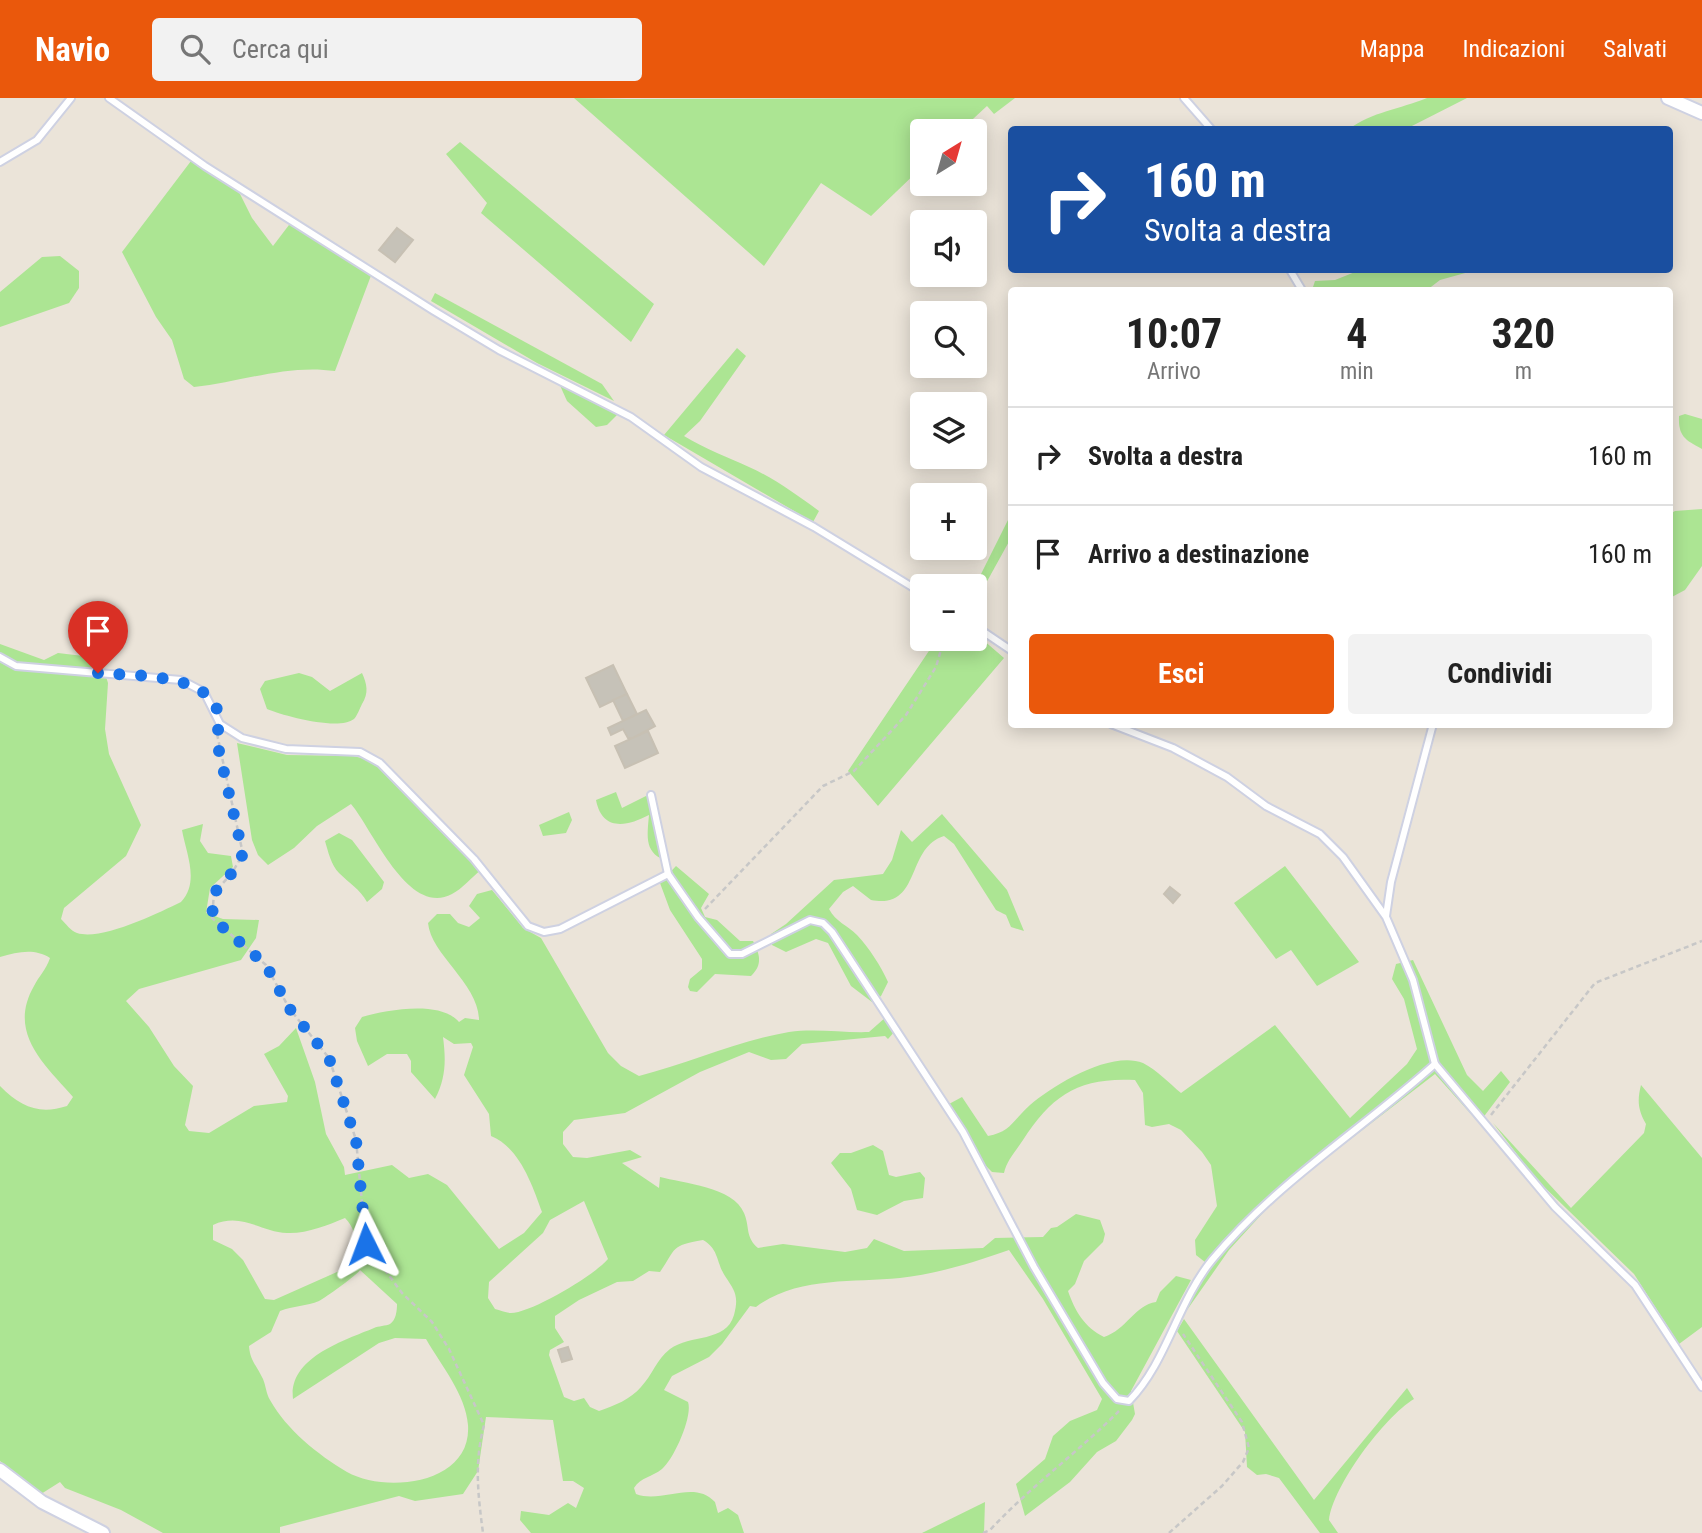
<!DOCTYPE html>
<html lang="it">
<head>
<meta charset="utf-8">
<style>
	body { margin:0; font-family:"Roboto Condensed",sans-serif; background:#f2f2f2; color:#222; height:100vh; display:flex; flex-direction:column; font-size:26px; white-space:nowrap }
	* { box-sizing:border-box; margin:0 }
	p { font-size:23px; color:#767676 }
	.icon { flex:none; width:38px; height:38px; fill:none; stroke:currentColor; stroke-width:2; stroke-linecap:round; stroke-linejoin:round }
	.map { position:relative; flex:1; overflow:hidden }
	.sheet { position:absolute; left:1008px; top:189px; width:665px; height:441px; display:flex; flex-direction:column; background:#fff; border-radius:7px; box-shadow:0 4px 18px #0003 }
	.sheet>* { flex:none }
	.guide { position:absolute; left:1008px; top:28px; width:665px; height:147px; border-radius:7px; box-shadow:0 4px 18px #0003; background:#1a4fa0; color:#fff; overflow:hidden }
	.needle { width:46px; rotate:37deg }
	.controls { position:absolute; left:910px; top:21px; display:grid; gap:14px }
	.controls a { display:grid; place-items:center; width:77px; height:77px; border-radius:7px; background:#fff; box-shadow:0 4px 18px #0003; font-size:35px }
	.pin { position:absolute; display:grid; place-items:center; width:60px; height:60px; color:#fff; margin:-72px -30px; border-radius:50% 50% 50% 0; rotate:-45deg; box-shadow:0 0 7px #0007 }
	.pin .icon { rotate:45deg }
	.me { position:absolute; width:77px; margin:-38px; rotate:357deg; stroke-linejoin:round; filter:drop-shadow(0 0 5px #0008) }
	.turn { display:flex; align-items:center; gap:24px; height:147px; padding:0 21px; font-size:32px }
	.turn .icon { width:91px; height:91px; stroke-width:2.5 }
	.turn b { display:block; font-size:49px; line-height:60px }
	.eta { display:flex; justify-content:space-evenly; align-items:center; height:119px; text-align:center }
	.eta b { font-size:42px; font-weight:700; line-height:49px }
	.cta { display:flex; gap:14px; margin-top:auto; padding:14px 21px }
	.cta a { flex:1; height:80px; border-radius:7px; background:#ea580c; color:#fff; font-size:28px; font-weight:700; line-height:80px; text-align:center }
	.cta a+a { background:#f2f2f2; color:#222 }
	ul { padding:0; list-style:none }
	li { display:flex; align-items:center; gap:21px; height:98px; padding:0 21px; border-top:2px solid #e0e0e0 }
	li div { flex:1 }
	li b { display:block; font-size:26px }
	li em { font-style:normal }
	header { display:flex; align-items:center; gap:42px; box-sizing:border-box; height:98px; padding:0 35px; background:#ea580c; color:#fff }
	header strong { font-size:33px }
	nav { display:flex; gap:38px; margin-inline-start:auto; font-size:24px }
	.search { width:490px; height:63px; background:#f2f2f2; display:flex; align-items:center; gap:18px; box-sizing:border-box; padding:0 24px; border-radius:7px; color:#767676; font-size:26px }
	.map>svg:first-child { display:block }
</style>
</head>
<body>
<header>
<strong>Navio</strong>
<div class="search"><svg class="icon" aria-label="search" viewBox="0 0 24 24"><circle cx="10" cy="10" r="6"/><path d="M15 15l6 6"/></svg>Cerca qui</div>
<nav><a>Mappa</a><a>Indicazioni</a><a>Salvati</a></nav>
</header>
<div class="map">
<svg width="1702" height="1435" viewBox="0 0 1702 1435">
	<rect width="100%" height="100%" fill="#ebe4d9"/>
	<g fill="#ace593" fill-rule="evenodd">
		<polygon points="574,0 627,1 1015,0 994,16 987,8 960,33 922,33 922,69 871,118 821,85 764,168"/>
		<path d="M 1427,0 L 1467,0 L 1406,31 L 1349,31 C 1372,14 1400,11 1427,0 Z"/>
		<polygon points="460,44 654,206 631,244 481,115 487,105 446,56"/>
		<path d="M 191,63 L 239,94 L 252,120 L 273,148 L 292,123 L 372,175 L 335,273 C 287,266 241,284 194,289 L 184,281 L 172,242 L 156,219 L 122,154 Z"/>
		<polygon points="60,158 79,173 79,190 69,205 0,229 0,194 42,159"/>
		<polygon points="1360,172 1476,172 1440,182 1427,192 1312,192 1315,183 1335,182"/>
		<polygon points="435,195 602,286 614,303 537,265 431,203"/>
		<path d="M 737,250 L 746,258 L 700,323 L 684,338 C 706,351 727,359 749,369 C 774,380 797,397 819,413 L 813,424 L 664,337 Z"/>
		<polygon points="558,283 617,317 607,327 596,329 567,303"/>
		<path d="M 1685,316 L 1702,321 L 1702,351 C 1685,342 1678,338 1679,318 Z"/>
		<polygon points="1702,411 1702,468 1685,492 1670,500 1670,416 1675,413"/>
		<polygon points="1011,416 1011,440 985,487 980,478"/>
		<polygon points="975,535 1004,560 878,708 848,673 937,541 975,541"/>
		<path d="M 0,546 L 44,562 L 58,555 L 100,560 L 108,585 L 105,631 L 109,656 L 141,727 L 126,758 L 64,810 L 61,821 C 66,826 71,833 77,835 C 102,843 158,815 181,804 C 200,784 186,755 182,732 L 203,726 L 200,743 L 208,755 L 231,758 L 233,769 L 210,790 L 206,815 L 223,821 L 259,822 L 256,840 L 241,862 L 139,891 L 126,903 L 149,929 L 174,968 L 193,988 L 185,1027 L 189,1033 L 209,1035 L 254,1008 L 287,1004 L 288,998 L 264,956 L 279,948 L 296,930 L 315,984 L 326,1036 L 344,1069 L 345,1077 L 392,1067 L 409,1080 L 428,1076 L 447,1087 L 499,1151 L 524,1135 L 542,1114 C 532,1086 519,1049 491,1038 L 489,1016 L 464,977 L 473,949 L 471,945 L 454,946 L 443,939 C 446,962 446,980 435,1001 L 411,974 L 411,963 L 407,956 L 387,956 L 368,968 L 357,943 L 355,930 L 362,919 C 387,912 440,902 459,924 L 465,920 L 479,922 C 479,886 431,857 428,825 L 437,816 L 450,816 L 458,825 L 469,829 L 480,820 L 469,808 L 477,796 L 492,792 L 523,830 L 541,840 L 608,955 L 621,968 L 639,978 C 690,965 737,943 789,934 C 815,930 843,935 869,934 L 886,919 L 895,933 L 888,941 L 885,938 L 802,946 L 786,961 L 771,962 L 749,954 L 700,974 L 625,1015 L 574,1022 L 563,1034 L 563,1046 L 573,1059 L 587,1060 L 630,1052 L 642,1059 L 622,1065 L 659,1090 L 660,1079 C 682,1085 734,1089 744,1115 C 750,1129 745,1139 758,1150 L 783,1146 L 845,1154 L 867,1150 L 874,1141 L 904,1153 L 983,1150 L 995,1140 L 1043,1139 L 1051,1130 L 1057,1129 L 1076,1116 L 1100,1122 L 1105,1136 L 1103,1144 L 1084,1163 L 1075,1186 L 1068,1193 C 1075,1213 1084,1229 1104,1239 C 1126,1232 1135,1207 1156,1204 L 1160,1194 L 1176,1178 L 1191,1182 L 1131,1293 L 1135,1316 L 1132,1322 L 1116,1343 L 1097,1354 L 1070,1384 L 1025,1418 L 1016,1386 L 1045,1361 L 1053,1338 L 1070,1323 L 1097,1312 L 1102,1301 L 1043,1201 L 1009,1152 C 975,1164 937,1176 900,1180 C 851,1185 798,1178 756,1209 L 750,1208 L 722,1246 L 709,1259 L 672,1278 L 664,1292 L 688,1304 C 693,1318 674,1361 662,1371 C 652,1379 641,1379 634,1390 L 636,1396 C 662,1406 694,1381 715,1404 L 718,1415 L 728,1410 L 738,1417 L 744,1435 L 531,1435 L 520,1422 L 521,1413 L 549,1417 L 568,1405 L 576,1410 L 584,1390 L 573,1383 L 563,1383 L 553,1322 L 486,1319 L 478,1373 L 463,1396 L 415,1403 L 399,1398 L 280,1429 L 280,1435 L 163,1435 L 121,1412 L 65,1390 L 60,1384 L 41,1396 L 0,1363 L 0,988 C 21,1009 39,1017 67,1008 L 73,999 C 45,967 7,935 34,888 C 39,878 46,872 50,860 C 34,850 18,854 0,859 ZM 584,1103 L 608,1161 C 595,1177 531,1215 511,1215 C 506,1215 500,1212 495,1211 L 488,1200 L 489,1184 L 543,1135 L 550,1122 ZM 345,1120 C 357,1132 358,1150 355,1166 L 274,1202 L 265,1201 L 243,1162 L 232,1151 L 213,1142 L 213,1127 C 242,1114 261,1134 287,1135 C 306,1136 328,1127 345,1120 ZM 703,1142 C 719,1151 716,1164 725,1178 C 735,1193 739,1198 734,1217 C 726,1245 690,1236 670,1251 C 656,1262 653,1276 641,1289 C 631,1301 614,1308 599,1313 L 590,1309 L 584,1300 L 574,1303 L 564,1299 L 549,1257 L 550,1252 L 564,1244 L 555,1230 L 555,1218 L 579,1202 L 617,1184 L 633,1183 L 649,1173 L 660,1174 C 677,1149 670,1148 703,1142 ZM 360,1172 L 397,1206 C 397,1213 396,1222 390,1226 C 386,1228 378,1228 374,1230 C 343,1243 288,1260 293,1301 L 379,1245 L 395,1240 L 426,1241 C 441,1267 466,1297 468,1327 C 472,1386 386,1396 347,1374 C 317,1356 287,1332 270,1302 C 266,1295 266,1288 263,1281 C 257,1268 250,1263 249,1248 L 271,1234 L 280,1213 C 293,1208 307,1208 319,1203 C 325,1200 357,1177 360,1172 Z"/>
		<path d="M 299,575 L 312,579 L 330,593 L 362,575 C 367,586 369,595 362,606 C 360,610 357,618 354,621 C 339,633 284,618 267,611 L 260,591 L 265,583 Z"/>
		<path d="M 237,645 L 287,657 L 353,658 L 374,663 L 481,772 C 472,779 462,791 452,796 C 408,820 372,730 351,706 L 317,728 L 294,750 L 268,767 L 258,757 L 252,742 Z"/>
		<path d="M 616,694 L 622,710 L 654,694 L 669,763 C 644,757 647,739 649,717 C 626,729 602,733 596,702 Z"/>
		<polygon points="569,714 572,722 566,735 543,738 539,727"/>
		<path d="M 942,716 L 1007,792 L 1024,833 L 1011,829 L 1006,817 L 996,812 L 954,746 L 944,738 C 905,750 922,812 871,802 L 853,788 L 843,794 L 829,811 C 836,824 847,827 857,837 C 869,850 881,868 888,884 L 881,898 L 872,904 L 851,888 L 828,845 L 816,841 L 786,854 L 772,847 L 771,836 L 786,826 L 834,782 L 883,776 L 892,762 L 901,732 L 912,744 Z"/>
		<path d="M 339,735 L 352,742 L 384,784 L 382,791 L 367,804 C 360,791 349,785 339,775 C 331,767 328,753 325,743 Z"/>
		<path d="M 676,768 L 709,796 L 701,810 L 705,819 L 717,822 L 740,843 L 753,843 C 760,856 763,867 751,878 L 715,876 L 697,894 L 690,893 L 688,889 L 690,881 L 702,871 L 702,861 L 670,812 L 660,785 Z"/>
		<polygon points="1285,768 1359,864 1317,888 1291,852 1276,861 1234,805"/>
		<path d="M 1413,862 L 1467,977 L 1483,993 L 1501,973 L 1510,984 L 1479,1025 L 1435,976 L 1282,1094 L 1229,1152 L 1187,1212 L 1193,1194 L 1210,1168 L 1196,1157 L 1195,1142 L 1217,1108 L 1211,1067 L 1202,1054 L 1181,1032 L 1169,1026 L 1152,1029 L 1145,1027 L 1143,995 L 1135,982 C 1079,979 1052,997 1023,1042 C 1016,1053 1007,1062 1004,1075 L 992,1074 L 984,1066 L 949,1006 L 962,999 L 988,1038 C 1011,1034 1013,1022 1030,1007 C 1053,987 1111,952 1143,965 C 1157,972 1169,985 1181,995 L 1275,927 L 1350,1020 L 1407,966 L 1417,951 L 1404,901 L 1392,881 L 1396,866 Z"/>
		<path d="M 1641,987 L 1702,1060 L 1702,1229 L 1679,1246 L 1634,1176 L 1536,1081 L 1493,1025 L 1571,1110 L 1644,1035 L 1646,1026 C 1638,1012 1637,1003 1641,987 Z"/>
		<polygon points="873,1047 883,1053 889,1077 896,1079 920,1074 925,1080 923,1100 904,1103 877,1117 857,1112 851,1091 831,1065 840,1055 851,1055"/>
		<path d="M 1184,1221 L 1314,1402 L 1407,1290 L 1414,1301 C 1384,1319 1333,1388 1329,1422 L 1338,1435 L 1320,1435 L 1279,1380 L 1266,1376 L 1257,1377 L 1247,1369 L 1245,1334 L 1177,1233 Z"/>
		<polygon points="985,1404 984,1435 922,1435"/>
	</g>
	<g fill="#c6c2b8" stroke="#c7c0b3" stroke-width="2">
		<polygon points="397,130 413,142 395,164 379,152"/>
		<polygon points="613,567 627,596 600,609 586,580"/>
		<polygon points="627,596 637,616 623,623 613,602"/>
		<polygon points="646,612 655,628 633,640 628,640 623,631 611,637 608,630"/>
		<polygon points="648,633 658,655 625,670 615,648"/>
		<polygon points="1170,789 1180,797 1173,805 1164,796"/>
		<polygon points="568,1249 572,1261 562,1264 558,1252"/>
	</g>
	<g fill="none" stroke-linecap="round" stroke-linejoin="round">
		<defs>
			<g id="service">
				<polyline points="109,0 205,68 434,213 499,252 631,319 701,369 814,429 922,495"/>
				<polyline points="1184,0 1212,32"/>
				<polyline points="0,64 37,42 71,0"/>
				<polyline points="1290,172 1302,192"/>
				<polyline points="975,528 1012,553"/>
				<polyline points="0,559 16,568 181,582 204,594 220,626 242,640 286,651 360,654 380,665 474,761 528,828 544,834 560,831 668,776"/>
				<polyline points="1111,626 1173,650 1227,679 1266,708 1320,736 1343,759 1386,819 1413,882 1435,966 1555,1109 1635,1187 1702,1289"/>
				<path d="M 651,697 L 668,776 L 698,819 L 730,856 L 742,856 L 810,822 L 823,825 L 832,834 L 963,1034 L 1034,1169 L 1103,1285 L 1117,1301 L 1129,1303 C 1167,1264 1177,1205 1212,1162 C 1278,1083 1360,1033 1435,966"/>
				<polyline points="1386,818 1391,784 1433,626"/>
			</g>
			<g id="minor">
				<polyline points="1668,0 1702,15"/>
				<polyline points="0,1372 42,1404 103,1435"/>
			</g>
		</defs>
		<use href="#service" stroke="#ced1e2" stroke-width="10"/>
		<use href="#minor" stroke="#ced1e2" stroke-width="16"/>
		<g stroke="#c7c7c7" stroke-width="2.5" stroke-dasharray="5 3.5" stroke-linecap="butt">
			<path d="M 217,636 L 243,756 L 232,775 L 214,795 L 212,820 L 266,867 L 289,910 L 329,960 L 356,1042 L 366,1146 L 402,1195 L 432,1224 L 449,1251 L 484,1327 C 474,1365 478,1397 483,1435"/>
			<polyline points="705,811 823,688 854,673 906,617 936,569 944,541"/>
			<polyline points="1491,1017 1595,885 1702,843"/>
			<path d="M 983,1435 L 990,1432 C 1030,1389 1077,1355 1119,1313"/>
			<polyline points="1169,1435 1222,1388 1243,1364 1249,1350 1242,1324 1183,1236"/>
		</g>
		<use href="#service" stroke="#fff" stroke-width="6"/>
		<use href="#minor" stroke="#fff" stroke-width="12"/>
	</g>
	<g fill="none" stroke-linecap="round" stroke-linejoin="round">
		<path stroke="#1a73e8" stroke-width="12" stroke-dasharray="0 21.6" d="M 98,575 C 138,578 237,574 216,640 L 243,756 L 232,775 L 214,795 L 212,820 L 266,867 L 289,910 L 329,960 L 356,1042 L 366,1146"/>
	</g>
</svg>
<div class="controls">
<a><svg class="needle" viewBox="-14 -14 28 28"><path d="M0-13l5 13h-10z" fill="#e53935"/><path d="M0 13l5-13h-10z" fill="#767676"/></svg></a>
<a><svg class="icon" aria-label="sound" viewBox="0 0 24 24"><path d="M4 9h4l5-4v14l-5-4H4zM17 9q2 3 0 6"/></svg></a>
<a><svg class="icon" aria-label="search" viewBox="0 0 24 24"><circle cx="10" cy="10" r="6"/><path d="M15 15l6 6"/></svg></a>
<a><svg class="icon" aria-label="layers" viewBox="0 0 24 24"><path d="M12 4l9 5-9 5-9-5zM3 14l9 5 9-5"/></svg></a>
<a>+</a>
<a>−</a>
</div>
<div class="pin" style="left:98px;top:575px;background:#d93025"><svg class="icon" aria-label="arrive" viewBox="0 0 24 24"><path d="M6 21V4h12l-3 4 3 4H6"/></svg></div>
<svg class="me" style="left:366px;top:1146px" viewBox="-20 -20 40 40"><path d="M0-17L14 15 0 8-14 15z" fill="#1a73e8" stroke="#fff" stroke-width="4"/></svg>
<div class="guide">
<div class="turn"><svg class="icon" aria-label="right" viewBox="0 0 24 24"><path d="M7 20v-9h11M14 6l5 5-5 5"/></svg><div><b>160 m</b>Svolta a destra</div></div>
</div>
<section class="sheet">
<div class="eta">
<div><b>10:07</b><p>Arrivo</p></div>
<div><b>4</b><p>min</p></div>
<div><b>320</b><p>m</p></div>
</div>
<ul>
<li><svg class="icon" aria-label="right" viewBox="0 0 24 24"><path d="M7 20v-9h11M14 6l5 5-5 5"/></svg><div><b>Svolta a destra</b></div><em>160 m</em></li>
<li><svg class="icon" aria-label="arrive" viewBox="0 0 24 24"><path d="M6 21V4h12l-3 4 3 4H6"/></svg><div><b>Arrivo a destinazione</b></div><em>160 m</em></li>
</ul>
<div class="cta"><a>Esci</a><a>Condividi</a></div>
</section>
</div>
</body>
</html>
